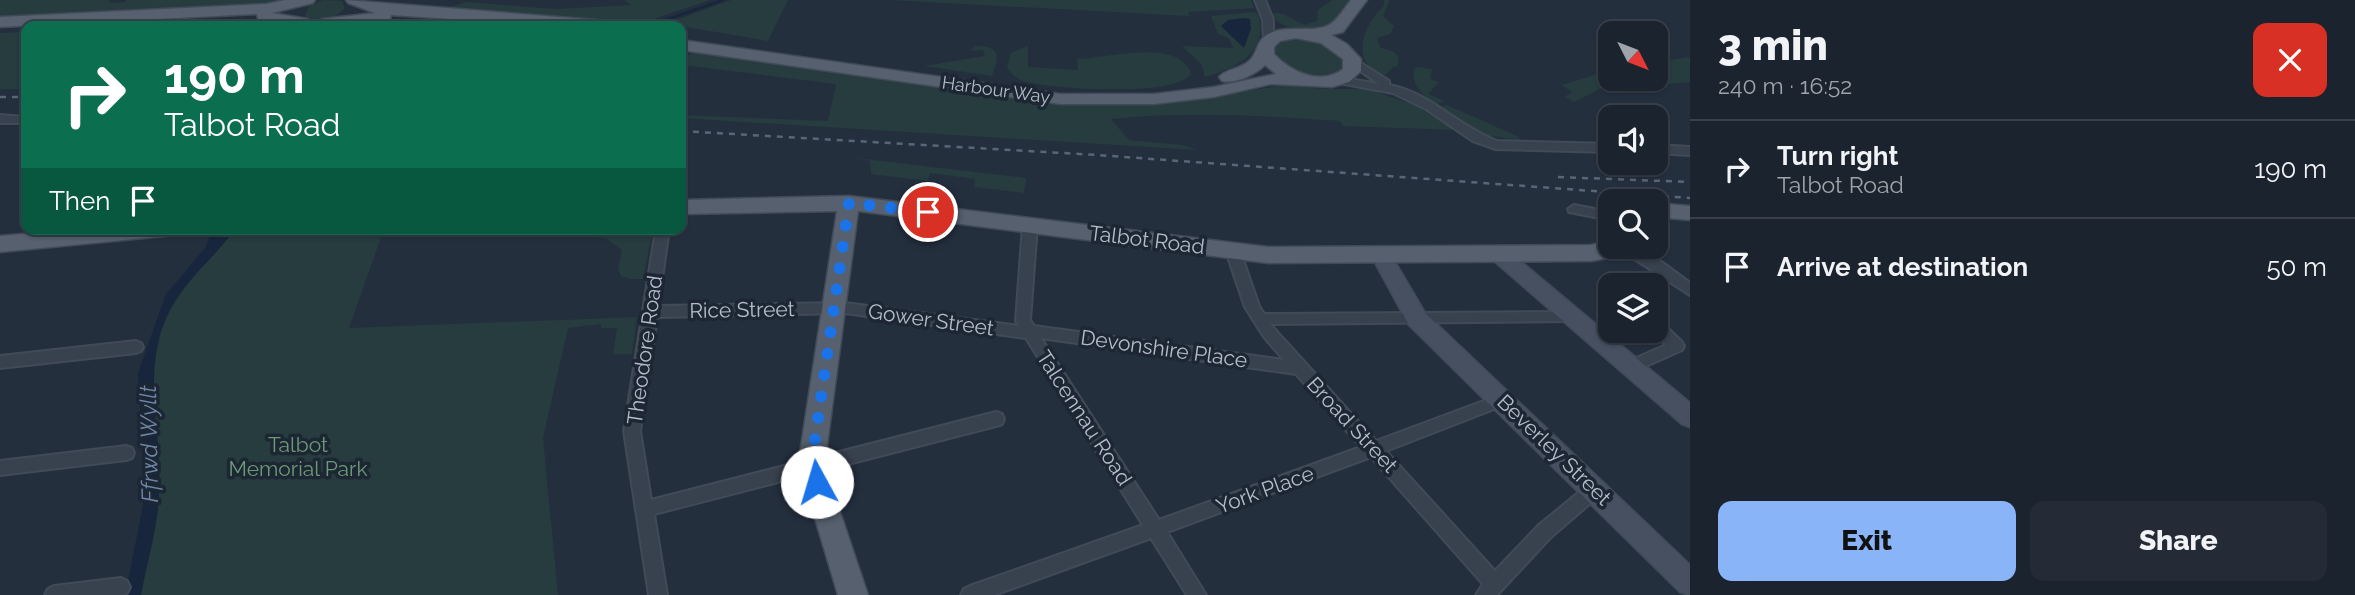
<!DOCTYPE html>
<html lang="en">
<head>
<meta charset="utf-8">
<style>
	body { margin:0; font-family:Raleway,sans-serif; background:#242b36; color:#f1f3f6; height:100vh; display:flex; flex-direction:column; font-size:26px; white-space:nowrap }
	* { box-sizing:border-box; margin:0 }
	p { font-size:23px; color:#a0a4aa }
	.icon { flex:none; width:38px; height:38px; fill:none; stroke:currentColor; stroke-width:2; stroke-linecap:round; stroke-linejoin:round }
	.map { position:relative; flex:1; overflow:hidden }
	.panel { display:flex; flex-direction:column; background:#1b232e; width:665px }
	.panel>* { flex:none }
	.guide { position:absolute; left:21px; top:21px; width:665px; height:214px; border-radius:14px; box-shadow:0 2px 5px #0004,0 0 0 2px #39404a; background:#0b6e4f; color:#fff; overflow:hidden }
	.needle { width:46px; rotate:132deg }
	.fabs { position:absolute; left:1598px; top:21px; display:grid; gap:14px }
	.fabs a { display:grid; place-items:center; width:70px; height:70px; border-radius:14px; background:#1b232e; box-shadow:0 2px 5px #0004,0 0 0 2px #39404a; font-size:35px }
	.pin { position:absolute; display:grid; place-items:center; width:60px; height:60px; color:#fff; margin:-30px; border:4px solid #fff; border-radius:50%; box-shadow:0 2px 7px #0007 }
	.me { position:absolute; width:77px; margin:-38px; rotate:354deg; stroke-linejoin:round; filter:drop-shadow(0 0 5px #0008) }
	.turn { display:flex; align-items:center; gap:24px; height:147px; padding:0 28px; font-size:32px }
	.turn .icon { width:91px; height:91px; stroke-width:2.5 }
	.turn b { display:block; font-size:49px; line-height:60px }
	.then { display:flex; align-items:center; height:66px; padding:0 28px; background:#0003; gap:14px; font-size:26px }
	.round { display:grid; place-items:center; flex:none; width:74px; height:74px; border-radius:14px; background:#242b36 }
	.headline { display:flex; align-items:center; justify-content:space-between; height:119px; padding:0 28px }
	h1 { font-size:42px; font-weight:800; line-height:52px }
	.action { display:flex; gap:14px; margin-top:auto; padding:14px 28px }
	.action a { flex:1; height:80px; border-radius:14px; background:#8ab4f8; color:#111; font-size:28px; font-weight:800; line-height:80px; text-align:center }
	.action a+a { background:#242b36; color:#f1f3f6 }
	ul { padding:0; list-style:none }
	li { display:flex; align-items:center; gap:21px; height:98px; padding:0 28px; border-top:2px solid #39404a }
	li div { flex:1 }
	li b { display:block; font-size:26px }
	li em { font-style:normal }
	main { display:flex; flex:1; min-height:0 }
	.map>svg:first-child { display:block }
</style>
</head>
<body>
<main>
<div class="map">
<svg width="1690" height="595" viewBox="0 0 1690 595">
	<rect width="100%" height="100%" fill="#242f3e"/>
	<g fill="#263c3f">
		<polygon points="0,0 109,0 110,3 126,2 126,0 299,0 273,6 0,18"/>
		<path d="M 323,0 L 342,1 L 345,8 C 335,19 319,23 305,16 L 309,6 Z"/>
		<polygon points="624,0 710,0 653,19 642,26 443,9 466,2 556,9 631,5"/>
		<polygon points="731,0 788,0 768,41 681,26 660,26"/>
		<polygon points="889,0 1251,0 1254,8 1188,12 1189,16"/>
		<path d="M 1332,0 L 1353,0 C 1349,6 1345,14 1340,19 C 1324,36 1287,34 1272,16 L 1273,13 L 1284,14 L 1304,25 L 1317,21 L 1318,10 Z"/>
		<path d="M 1384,0 L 1390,0 L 1383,16 L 1394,26 L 1390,34 L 1377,38 L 1380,47 L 1394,52 L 1399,58 L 1397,67 L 1394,66 L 1385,75 C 1348,64 1363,25 1384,6 Z"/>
		<path d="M 1254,12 L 1258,14 C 1271,52 1235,69 1205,77 L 1202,65 L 1182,46 L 1234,48 L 1228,38 L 1218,34 L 1211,16 Z"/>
		<polygon points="26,32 26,89 0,89 0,33"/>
		<path d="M 1290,39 L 1320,42 L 1344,56 L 1346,69 C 1322,85 1301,74 1278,62 L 1274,49 L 1280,43 Z"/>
		<path d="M 975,46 C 1002,45 999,57 992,76 L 924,66 L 985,56 L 983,50 L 970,51 Z"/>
		<path d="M 1028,46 L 1028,67 L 1078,70 L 1077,59 C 1105,59 1178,37 1191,73 C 1182,98 1047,89 1023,81 C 1016,78 1011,74 1007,67 L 1011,53 Z"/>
		<path d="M 695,52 L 1062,104 L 1166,104 L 1284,85 L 1324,89 L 1367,89 L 1415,105 L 1455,130 L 1343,126 L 1340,121 C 1264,116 1188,111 1111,119 L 1129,140 L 1182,145 L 1197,150 L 681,118 L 681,115 L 828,121 L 836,84 L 690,66 L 681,71 L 681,59 Z"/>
		<polygon points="1690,57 1690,82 1646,86 1638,79 1656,79 1656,62"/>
		<path d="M 1417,67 L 1432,69 L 1430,79 L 1439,82 L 1428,94 L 1444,101 L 1436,105 C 1424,95 1411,87 1414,69 Z"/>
		<polygon points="1610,70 1610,79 1627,79 1610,84 1574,102 1565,97 1572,92 1562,85"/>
		<polygon points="1447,105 1519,137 1519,139 1486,136 1439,107"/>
		<polygon points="856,158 1026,178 1024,193 974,187 975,179 930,173 928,181 871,174 870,161"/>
		<path d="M 384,229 L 349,328 L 637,317 L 632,354 L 613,354 L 617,328 L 601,328 L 601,324 L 568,328 L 543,438 L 558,595 L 141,595 C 147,562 157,528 159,495 C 162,456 154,417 153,378 C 151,318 196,272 233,232 Z"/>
		<polygon points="562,229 653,229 643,279 630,279 621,276 618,268 622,250 607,239"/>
	</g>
	<g fill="#17263c">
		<polygon points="1244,18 1250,19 1251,29 1244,48 1221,26 1228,20"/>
		<path d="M 213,229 L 235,229 C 212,262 178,284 164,323 C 143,380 162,436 159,494 C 158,527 147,562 141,595 L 125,595 L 145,496 L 138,373 L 166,294 L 205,248 Z"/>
	</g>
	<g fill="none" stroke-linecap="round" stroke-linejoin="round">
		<polyline stroke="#17263c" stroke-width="2.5" points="651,25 723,0"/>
		<defs>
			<g id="street">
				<polygon points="1255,0 1265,0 1273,20 1273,43 1265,43 1264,41 1263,20"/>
				<path d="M 1353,58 L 1389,81 L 1389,85 C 1429,92 1459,127 1497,141 L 1610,144 L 1610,152 L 1496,149 L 1473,141 L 1426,109 L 1393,93 L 1334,82 L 1332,80 L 1338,77 L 1379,84 L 1349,63 L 1348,61 Z"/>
				<polygon points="0,115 26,117 26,123 0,123"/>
				<polygon points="1656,145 1690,147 1690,155 1656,153"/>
				<polygon points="1574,205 1610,212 1610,220 1569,212 1568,209"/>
				<path d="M 1030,221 L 1037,225 L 1030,320 L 1034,326 L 1284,360 L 1264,337 L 1245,307 L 1226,251 L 1233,246 L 1240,251 L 1259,306 L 1264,314 L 1573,312 L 1575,316 L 1573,320 L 1568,321 L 1270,324 L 1376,441 L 1497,396 L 1502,394 L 1507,396 L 1510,400 L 1507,404 L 1386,451 L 1495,571 L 1539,525 L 1589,484 L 1595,482 L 1601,484 L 1603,489 L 1601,494 L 1551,537 L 1497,595 L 1476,595 L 1483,584 L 1371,457 L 1167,532 L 1206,595 L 1187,595 L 1151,538 L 994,595 L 961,595 L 964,589 L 970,586 L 1143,525 L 1026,338 L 845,313 L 657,317 L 640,431 L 651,500 L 996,412 L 1002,414 L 1004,419 L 1002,424 L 996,426 L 654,514 L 667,595 L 649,595 L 624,431 L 656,229 L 669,229 L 658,306 L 845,303 L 1019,326 L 1016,321 L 1023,225 ZM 1041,338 L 1296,374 L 1361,447 L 1159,520 Z"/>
				<path d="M 1616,247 C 1647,246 1666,266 1690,283 L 1690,295 Z"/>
				<polygon points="1656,321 1661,322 1682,342 1684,346 1682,350 1635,371 1625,371 1623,367 1625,363 1666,345 1652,331 1656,331"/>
				<polygon points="136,341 141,343 143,347 141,351 136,353 0,368 0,356"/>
				<polygon points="126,446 132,448 134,453 132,458 126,460 0,475 0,461"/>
				<polygon points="121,578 127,581 130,587 127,593 122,595 45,595 48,589 54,586"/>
			</g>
			<g id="secondary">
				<polygon points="1381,248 1388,250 1425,313 1690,565 1690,595 1680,592 1409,325 1371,255 1374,250"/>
				<polygon points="1500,248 1507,250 1690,403 1690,427 1682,424 1493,260 1490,255 1493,250"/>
			</g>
			<g id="primary">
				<polygon points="285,0 315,0 313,3 272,13 308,19 310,23 308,26 264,21 258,19 257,14 0,27 0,17 266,4"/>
				<polygon points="346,0 609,21 617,26 562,26 391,15 390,20 384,22 322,26 320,23 322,19 375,13 348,3"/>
				<path d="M 1351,0 L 1367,0 L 1343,32 L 1331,35 L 1347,44 L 1361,59 L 1361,71 L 1349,82 L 1332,87 L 1271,84 L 1214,97 L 1154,104 L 1060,104 L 681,50 L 681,40 L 1060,94 L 1154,94 L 1214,87 L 1276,74 L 1265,65 C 1255,75 1235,84 1222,81 L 1219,77 C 1226,69 1239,69 1248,62 C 1259,53 1255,40 1270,33 C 1289,24 1311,34 1329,25 C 1337,21 1345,7 1351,0 ZM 1296,38 L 1321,43 L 1343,59 L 1343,69 C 1321,86 1291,72 1274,54 L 1274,47 L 1280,41 Z"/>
				<polygon points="849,196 1268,247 1591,245 1610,240 1610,247 1623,247 1613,257 1591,261 1268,263 858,211 826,453 830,482 868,595 838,595 804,482 800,453 837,211 681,214 681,200"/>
				<polygon points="1656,203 1690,206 1690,220 1656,217"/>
				<polygon points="80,229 175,229 173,234 165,236 0,252 0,236"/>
			</g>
		</defs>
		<use href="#street" stroke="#414a57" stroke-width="4"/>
		<use href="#secondary" stroke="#414a57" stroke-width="3"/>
		<use href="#primary" stroke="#414a57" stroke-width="3"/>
		<use href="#street" fill="#38414e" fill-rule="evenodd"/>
		<use href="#secondary" fill="#465061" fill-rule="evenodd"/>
		<use href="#primary" fill="#56606e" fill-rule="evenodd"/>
		<g stroke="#5a6575" stroke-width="2.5" stroke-dasharray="6 6" stroke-linecap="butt">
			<polyline points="0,97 26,97"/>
			<polyline points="681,131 1097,155 1690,198"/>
			<polyline points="1558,177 1690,182"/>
		</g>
	</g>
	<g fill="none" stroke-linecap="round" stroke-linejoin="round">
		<polyline stroke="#1a73e8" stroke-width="12" stroke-dasharray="0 21.6" points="817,482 813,453 849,203 928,212"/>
	</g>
	<g text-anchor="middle" stroke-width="7" stroke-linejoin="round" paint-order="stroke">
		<g font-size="18" fill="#b4bcc9" stroke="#1d2633">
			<text transform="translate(996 90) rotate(8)" y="6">Harbour Way</text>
		</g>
		<g font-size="21" fill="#b4bcc9" stroke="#1d2633">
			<text transform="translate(1147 240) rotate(7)" y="7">Talbot Road</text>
			<text transform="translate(742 310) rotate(-1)" y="7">Rice Street</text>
			<text transform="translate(931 320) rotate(8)" y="7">Gower Street</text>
			<text transform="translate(1164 349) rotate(8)" y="7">Devonshire Place</text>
			<text transform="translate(645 350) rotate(-82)" y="7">Theodore Road</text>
			<text transform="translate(1084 418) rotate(57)" y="7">Talcennau Road</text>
			<text transform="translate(1352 425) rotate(47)" y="7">Broad Street</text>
			<text transform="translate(1554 450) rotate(44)" y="7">Beverley Street</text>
			<text transform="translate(1265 490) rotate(-20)" y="7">York Place</text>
		</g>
		<g font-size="21" fill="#6b9a76" stroke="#1d2633">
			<text x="298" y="452">Talbot<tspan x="298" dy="24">Memorial Park</tspan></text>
		</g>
		<g font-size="23" font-style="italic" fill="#6d86a8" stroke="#1d2633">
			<text transform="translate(149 444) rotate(-91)" y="8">Ffrwd Wyllt</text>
		</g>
	</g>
</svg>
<div class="fabs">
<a><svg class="needle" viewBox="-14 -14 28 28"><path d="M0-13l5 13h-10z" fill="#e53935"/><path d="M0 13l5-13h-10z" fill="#a0a4aa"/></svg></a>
<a><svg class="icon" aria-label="sound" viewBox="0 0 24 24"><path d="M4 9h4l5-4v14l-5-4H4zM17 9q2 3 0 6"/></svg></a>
<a><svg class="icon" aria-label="search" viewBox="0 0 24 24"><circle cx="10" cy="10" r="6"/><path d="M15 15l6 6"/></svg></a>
<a><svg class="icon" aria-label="layers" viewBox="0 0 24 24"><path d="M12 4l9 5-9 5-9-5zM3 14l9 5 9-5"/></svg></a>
</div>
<div class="pin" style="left:928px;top:212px;background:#d93025"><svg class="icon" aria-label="arrive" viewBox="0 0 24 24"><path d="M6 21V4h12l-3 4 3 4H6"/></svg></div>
<svg class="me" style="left:817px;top:482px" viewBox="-20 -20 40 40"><circle r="19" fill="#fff"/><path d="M0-13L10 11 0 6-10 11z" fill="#1a73e8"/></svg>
<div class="guide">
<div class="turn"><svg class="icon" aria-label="right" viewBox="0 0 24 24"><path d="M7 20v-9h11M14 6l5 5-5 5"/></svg><div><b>190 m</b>Talbot Road</div></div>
<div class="then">Then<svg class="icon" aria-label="arrive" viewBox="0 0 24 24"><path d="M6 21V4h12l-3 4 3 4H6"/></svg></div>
</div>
</div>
<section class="panel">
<div class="headline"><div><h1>3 min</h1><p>240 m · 16:52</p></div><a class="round" style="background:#d93025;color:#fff"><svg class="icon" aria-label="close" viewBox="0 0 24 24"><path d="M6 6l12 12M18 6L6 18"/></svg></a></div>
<ul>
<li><svg class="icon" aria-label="right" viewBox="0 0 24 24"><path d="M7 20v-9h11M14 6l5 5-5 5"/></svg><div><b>Turn right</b><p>Talbot Road</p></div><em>190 m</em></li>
<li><svg class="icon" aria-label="arrive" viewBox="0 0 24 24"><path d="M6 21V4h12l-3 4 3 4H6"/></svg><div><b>Arrive at destination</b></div><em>50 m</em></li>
</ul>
<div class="action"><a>Exit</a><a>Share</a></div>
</section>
</main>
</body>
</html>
